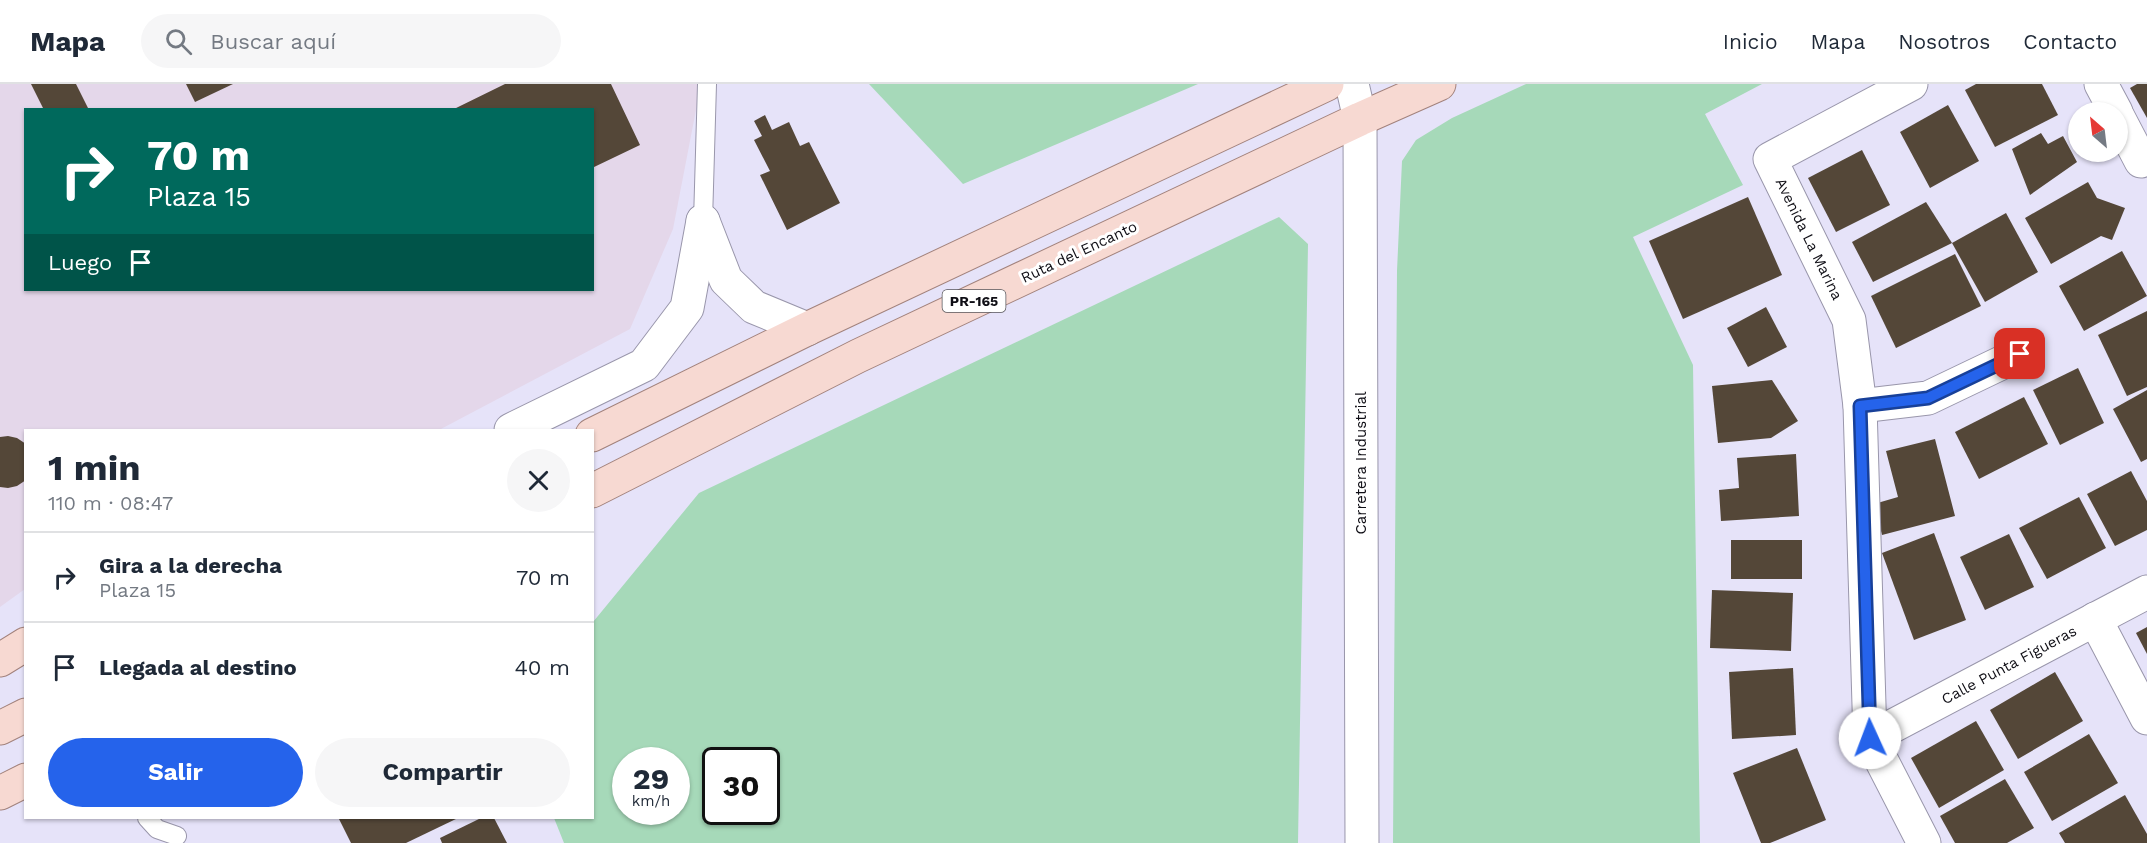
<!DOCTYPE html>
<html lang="es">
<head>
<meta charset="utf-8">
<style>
	body { margin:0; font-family:"Work Sans",sans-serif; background:#f6f6f7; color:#1f2937; height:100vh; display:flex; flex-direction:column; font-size:22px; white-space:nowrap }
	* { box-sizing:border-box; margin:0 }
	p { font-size:20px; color:#747a83 }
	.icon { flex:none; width:33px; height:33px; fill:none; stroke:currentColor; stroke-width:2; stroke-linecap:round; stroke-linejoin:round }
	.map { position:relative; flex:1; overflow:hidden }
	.details { position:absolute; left:24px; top:345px; width:570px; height:390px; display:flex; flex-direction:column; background:#fff; border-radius:0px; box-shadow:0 2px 4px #0004 }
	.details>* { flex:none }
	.hud { position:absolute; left:24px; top:24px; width:570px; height:183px; border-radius:0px; box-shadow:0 2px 4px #0004; background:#00695c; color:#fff; overflow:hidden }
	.needle { width:39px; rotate:332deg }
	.tools { position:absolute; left:2068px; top:18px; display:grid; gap:12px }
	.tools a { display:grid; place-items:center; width:60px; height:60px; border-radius:50%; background:#fff; box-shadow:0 2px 4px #0004; font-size:30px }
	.speed { position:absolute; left:612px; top:663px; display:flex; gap:12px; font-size:30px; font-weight:700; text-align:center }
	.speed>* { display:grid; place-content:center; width:78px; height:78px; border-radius:50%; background:#fff; box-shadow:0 2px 4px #0004; line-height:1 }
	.speed small { font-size:15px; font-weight:400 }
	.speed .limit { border:3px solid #111; border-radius:9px; background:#fff; color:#111 }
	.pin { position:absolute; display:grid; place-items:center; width:51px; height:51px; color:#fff; margin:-26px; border-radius:12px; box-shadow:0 3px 9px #0006 }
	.me { position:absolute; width:66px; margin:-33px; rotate:358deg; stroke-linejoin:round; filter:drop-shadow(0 0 4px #0008) }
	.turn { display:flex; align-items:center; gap:21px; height:126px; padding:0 24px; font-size:27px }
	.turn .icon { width:78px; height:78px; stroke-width:2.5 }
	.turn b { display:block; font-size:42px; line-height:51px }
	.then { display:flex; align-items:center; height:57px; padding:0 24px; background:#0003; gap:12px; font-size:22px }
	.round { display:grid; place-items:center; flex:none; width:63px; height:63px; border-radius:32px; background:#f6f6f7 }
	.head { display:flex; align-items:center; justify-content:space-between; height:102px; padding:0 24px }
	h1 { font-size:36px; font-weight:700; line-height:45px }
	.button { display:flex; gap:12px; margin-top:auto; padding:12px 24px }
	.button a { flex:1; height:69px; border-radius:36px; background:#2563eb; color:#fff; font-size:24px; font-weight:700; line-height:69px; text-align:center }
	.button a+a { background:#f6f6f7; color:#1f2937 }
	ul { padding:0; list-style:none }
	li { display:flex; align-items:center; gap:18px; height:90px; padding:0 24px; border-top:2px solid #e0e1e3 }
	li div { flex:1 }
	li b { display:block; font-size:22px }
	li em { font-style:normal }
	header { display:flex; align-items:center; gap:36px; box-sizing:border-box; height:84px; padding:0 30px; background:#fff; border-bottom:2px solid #e0e1e3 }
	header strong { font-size:28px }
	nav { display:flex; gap:33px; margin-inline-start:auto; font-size:21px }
	.search { width:420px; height:54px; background:#f6f6f7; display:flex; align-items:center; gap:15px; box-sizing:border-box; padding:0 21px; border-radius:33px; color:#747a83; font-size:22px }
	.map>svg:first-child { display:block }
</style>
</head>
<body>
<header>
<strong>Mapa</strong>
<div class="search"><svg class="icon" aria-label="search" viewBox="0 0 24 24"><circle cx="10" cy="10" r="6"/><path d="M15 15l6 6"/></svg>Buscar aquí</div>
<nav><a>Inicio</a><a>Mapa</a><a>Nosotros</a><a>Contacto</a></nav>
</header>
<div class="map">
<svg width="2147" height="759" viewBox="0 0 2147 759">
	<rect width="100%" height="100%" fill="#e6e3f9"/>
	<path fill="#e4d7ea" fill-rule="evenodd" d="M 0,0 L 701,0 L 673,145 L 630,245 L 439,346 L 26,346 L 25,505 L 0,523 ZM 26,26 L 592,26 L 592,206 L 26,206 Z"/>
	<g fill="#a6d9b9" fill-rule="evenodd">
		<polygon points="869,0 1198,0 963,100"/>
		<polygon points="1526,0 1762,0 1705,30 1743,101 1633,153 1693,281 1700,759 1393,759 1397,187 1402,77 1416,56 1452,34"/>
		<path d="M 1279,133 L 1308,160 L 1298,759 L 564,759 L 554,734 L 592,734 L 593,538 L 699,409 ZM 676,676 L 676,728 L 626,728 L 626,676 ZM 766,676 L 766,728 L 716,728 L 716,676 Z"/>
	</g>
	<g fill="#544738">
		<polygon points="31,0 76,0 89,26 44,26"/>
		<polygon points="186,0 233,0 195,18"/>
		<polygon points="505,0 611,0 640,61 592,84 592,26 452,26"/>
		<polygon points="1976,0 2042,0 2058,31 1995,63 1965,6"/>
		<polygon points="2137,0 2147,0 2147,34 2130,4"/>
		<polygon points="1948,21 1979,77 1930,104 1900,48"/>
		<polygon points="765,31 772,46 789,38 800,62 809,58 840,119 787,146 760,91 770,87 754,56 762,52 754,37"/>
		<polygon points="2041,49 2048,60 2063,52 2077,78 2030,111 2012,65"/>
		<polygon points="1862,66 1890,121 1836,148 1808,94"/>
		<polygon points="2088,98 2097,114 2125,124 2112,156 2101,152 2051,180 2025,134"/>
		<polygon points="1748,113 1782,191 1683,235 1649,157"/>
		<polygon points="1926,118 1952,159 1873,198 1852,158"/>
		<polygon points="2006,129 2038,188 1985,218 1952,159"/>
		<polygon points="2122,167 2147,212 2084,247 2059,202"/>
		<polygon points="1955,170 1981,222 1896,264 1871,212"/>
		<polygon points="1766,223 1787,263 1748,283 1727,244"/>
		<polygon points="2147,227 2147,303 2127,312 2098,251"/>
		<polygon points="2078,284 2104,339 2060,361 2033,306"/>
		<polygon points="1772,296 1798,337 1771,354 1718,359 1712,302"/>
		<polygon points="2147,306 2147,375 2141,378 2113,325"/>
		<polygon points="2024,313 2048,360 1979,395 1955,348"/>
		<polygon points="8,352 17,354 26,360 26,396 17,402 8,404 0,403 0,353"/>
		<polygon points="1935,355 1955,432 1882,451 1874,420 1898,413 1886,367"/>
		<polygon points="1796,370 1799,432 1721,437 1719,406 1739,404 1737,374"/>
		<polygon points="2131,387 2147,417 2147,446 2115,462 2087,410"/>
		<polygon points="2079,413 2106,464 2047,495 2019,444"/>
		<polygon points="1934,449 1966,536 1914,556 1882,469"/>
		<polygon points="2009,450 2034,503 1985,526 1960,473"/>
		<rect x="1731" y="456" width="71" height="39"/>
		<polygon points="1712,506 1793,509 1791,567 1710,564"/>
		<polygon points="2147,543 2147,570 2136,549"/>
		<polygon points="1793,584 1796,651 1732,655 1729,588"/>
		<polygon points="2055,588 2083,637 2018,675 1990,626"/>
		<polygon points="1976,637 2004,686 1939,724 1911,674"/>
		<polygon points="2089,650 2118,699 2052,737 2024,688"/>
		<polygon points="1797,664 1826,736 1770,759 1761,759 1733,689"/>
		<polygon points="2005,695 2034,744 2007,759 1955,759 1940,732"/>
		<polygon points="2125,711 2147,750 2147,759 2065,759 2059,749"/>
		<polygon points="341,734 458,734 406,759 351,759 339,735"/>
		<polygon points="481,734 494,734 507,759 442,759 440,754"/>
	</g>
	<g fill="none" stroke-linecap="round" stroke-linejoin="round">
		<defs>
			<g id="service">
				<polyline points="703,137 707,0"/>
				<polyline points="147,734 157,745 177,752"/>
			</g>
			<g id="minor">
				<polyline points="1911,0 1770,75 1849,236 1860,322 1870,654 1924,759"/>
				<polyline points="2101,0 2116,28"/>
				<polyline points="2118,33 2141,77"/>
				<polyline points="703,137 726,196 754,223 807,245"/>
				<polyline points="1860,322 1928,314 2020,270"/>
				<polyline points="511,346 644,281 687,224 703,137"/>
				<polyline points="2095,535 2147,634"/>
				<polyline points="1870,654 2147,508"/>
			</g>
			<polyline id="tertiary" points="1352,0 1360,35 1362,759"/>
			<g id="primary">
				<polyline points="592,351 807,245 1327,0"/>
				<polyline points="592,407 858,272 1360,35 1439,0"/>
				<polyline points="0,576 26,560"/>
				<polyline points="0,644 26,631"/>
				<polyline points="0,709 26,696"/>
			</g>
		</defs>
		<use href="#service" stroke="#9996ab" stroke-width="20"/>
		<use href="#minor" stroke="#9996ab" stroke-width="35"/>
		<use href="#tertiary" stroke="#9996ab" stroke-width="35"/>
		<use href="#primary" stroke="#a2827c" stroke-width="35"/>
		<use href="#service" stroke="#fff" stroke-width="18"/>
		<use href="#minor" stroke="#fff" stroke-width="33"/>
		<use href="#tertiary" stroke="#fff" stroke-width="33"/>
		<use href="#primary" stroke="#f7d9d2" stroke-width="33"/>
	</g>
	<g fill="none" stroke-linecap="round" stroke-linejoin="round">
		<defs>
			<polyline id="route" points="1870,654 1860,322 1928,314 2020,270"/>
		</defs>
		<use href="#route" stroke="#184099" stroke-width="15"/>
		<use href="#route" stroke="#2563eb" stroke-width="10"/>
	</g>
	<g text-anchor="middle" stroke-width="6" stroke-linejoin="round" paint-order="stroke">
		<rect fill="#fff" stroke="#57565b" stroke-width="1.5" x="942.5" y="206" width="63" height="22" rx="4.5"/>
		<g font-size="14" font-weight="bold" fill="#0f0e15">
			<text x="974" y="222">PR-165</text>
		</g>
		<g font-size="15" fill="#0f0e15" stroke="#fff">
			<text transform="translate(1809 155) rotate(64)" y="5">Avenida La Marina</text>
			<text transform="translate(1079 168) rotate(-25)" y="5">Ruta del Encanto</text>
			<text transform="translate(1361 379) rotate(-90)" y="5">Carretera Industrial</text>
			<text transform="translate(2009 581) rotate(-28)" y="5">Calle Punta Figueras</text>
		</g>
	</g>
</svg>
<div class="tools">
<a><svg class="needle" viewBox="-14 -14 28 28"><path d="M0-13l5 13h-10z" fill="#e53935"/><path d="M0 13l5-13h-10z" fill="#747a83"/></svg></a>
</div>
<div class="speed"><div>29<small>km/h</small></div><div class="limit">30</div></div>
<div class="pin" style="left:2020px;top:270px;background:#d93025"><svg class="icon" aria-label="arrive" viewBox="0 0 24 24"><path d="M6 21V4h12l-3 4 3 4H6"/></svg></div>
<svg class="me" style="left:1870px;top:654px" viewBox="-20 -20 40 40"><circle r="19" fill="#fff"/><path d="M0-13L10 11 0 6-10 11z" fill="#2563eb"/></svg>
<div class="hud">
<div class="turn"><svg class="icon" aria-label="right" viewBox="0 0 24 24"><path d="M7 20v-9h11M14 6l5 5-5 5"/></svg><div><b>70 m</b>Plaza 15</div></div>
<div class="then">Luego<svg class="icon" aria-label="arrive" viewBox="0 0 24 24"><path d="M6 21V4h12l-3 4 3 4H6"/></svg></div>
</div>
<section class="details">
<div class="head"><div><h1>1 min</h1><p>110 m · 08:47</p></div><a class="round"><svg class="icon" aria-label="close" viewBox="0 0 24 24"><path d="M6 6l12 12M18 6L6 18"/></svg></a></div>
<ul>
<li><svg class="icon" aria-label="right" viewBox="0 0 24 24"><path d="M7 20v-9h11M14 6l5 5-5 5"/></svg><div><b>Gira a la derecha</b><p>Plaza 15</p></div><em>70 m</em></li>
<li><svg class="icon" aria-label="arrive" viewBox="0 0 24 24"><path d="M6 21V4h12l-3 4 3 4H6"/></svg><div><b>Llegada al destino</b></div><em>40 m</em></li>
</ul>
<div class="button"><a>Salir</a><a>Compartir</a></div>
</section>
</div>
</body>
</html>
